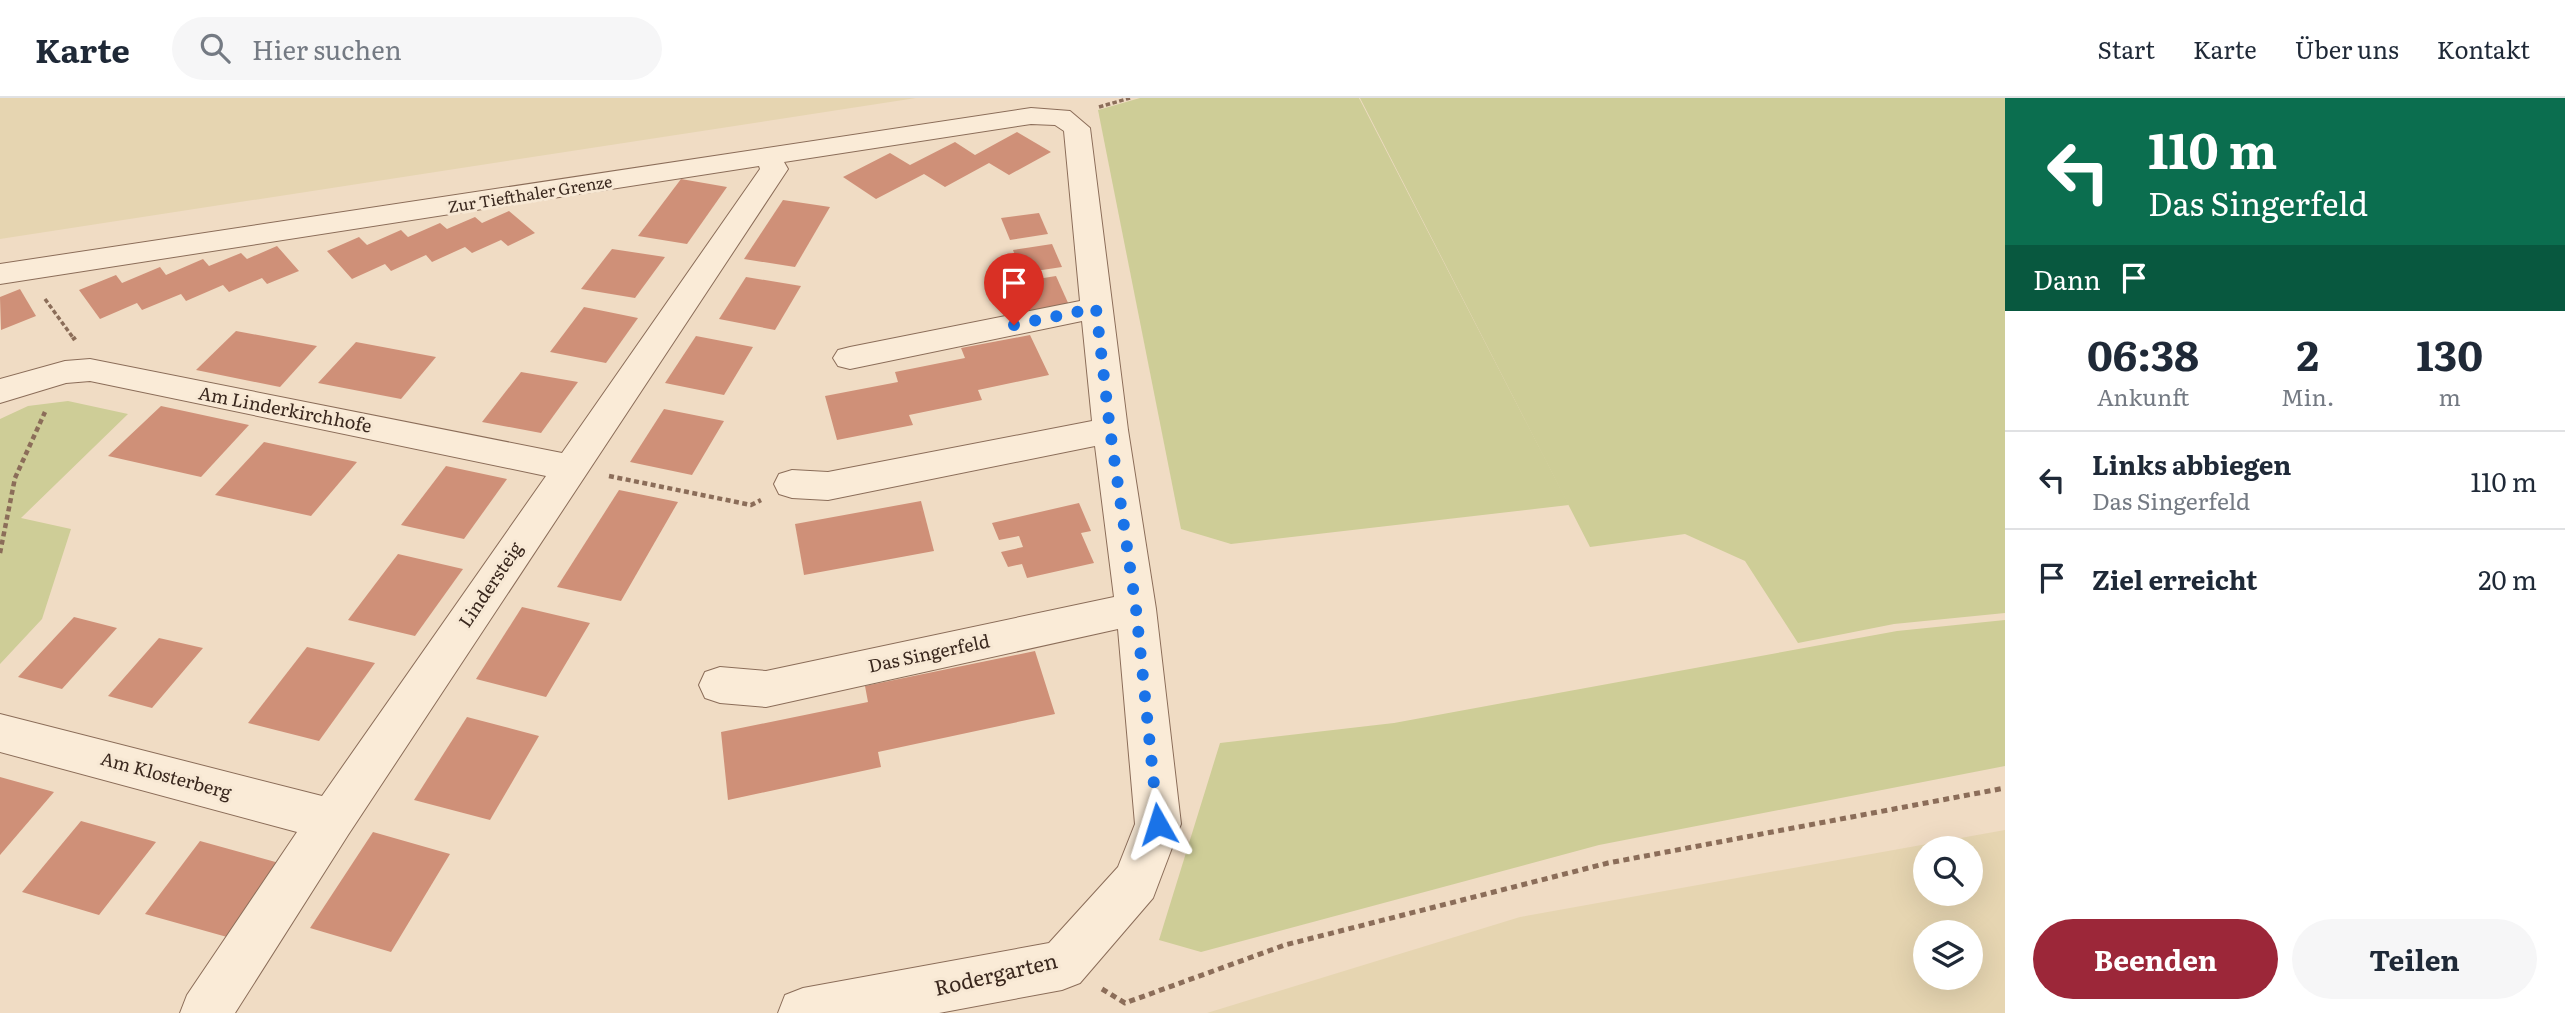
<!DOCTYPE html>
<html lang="de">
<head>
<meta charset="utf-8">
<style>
	body { margin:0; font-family:Literata,serif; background:#f6f6f7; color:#1f2937; height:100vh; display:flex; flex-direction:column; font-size:26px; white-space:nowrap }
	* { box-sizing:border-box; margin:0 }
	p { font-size:23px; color:#747a83 }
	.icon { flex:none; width:38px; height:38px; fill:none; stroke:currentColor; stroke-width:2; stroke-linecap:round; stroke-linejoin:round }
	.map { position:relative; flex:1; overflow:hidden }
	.side { display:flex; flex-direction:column; background:#fff; width:560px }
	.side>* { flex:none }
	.top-card { background:#0b6e4f; color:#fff; overflow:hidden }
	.fabs { position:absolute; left:1913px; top:738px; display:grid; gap:14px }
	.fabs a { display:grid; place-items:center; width:70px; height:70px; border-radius:50%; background:#fff; box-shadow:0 7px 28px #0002; font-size:35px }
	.pin { position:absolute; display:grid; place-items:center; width:60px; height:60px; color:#fff; margin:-72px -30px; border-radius:50% 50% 50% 0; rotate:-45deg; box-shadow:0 0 7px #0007 }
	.pin .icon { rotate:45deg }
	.me { position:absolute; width:77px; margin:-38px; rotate:354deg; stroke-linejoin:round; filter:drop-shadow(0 0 5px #0008) }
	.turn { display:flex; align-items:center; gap:24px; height:147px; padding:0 28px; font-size:32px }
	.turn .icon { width:91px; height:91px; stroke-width:2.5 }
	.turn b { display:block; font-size:49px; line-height:60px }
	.then { display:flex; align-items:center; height:66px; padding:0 28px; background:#0003; gap:14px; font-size:26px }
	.eta { display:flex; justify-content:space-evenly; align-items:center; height:119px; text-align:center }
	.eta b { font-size:42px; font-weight:700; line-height:49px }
	.button { display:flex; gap:14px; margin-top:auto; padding:14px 28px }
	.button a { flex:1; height:80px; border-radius:42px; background:#9c2739; color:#fff; font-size:28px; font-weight:700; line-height:80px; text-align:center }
	.button a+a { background:#f6f6f7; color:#1f2937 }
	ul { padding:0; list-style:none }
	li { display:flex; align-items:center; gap:21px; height:98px; padding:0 28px; border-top:2px solid #e0e1e3 }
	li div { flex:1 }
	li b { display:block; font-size:26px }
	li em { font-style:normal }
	header { display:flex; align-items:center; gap:42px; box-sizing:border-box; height:98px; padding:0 35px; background:#fff; border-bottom:2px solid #e0e1e3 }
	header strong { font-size:33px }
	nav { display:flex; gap:38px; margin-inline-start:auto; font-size:24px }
	.search { width:490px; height:63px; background:#f6f6f7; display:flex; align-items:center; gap:18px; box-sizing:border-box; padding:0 24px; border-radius:38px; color:#747a83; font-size:26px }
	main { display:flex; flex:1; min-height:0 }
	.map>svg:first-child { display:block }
</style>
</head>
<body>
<header>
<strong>Karte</strong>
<div class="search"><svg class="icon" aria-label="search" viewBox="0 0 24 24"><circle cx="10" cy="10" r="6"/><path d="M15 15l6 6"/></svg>Hier suchen</div>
<nav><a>Start</a><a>Karte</a><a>Über uns</a><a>Kontakt</a></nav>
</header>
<main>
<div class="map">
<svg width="2005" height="915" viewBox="0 0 2005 915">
	<rect width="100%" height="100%" fill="#f0dcc4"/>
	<g fill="#e6d5b1" fill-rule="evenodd">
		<polygon points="0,0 916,0 0,141"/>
		<path d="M 2005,732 L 2005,915 L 1207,915 L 1520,819 ZM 1925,751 L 1970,751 L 1970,796 L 1925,796 ZM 1925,835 L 1970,835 L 1970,880 L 1925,880 Z"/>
	</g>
	<g fill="#cecd97">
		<polygon points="1140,0 1359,0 1569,407 1231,446 1181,431 1098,12"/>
		<polygon points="1360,0 2005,0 2005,515 1894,526 1798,545 1745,463 1685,436 1590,449"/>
		<polygon points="68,303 128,316 21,420 71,431 42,521 0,566 0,321 28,308"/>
		<polygon points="2005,522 2005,668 1599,747 1201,854 1159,842 1220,645 1394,625 1897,533"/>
	</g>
	<g fill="#cf9078">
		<polygon points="1017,34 1051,54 1009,77 989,65 945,89 924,76 876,101 843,79 890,55 910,67 955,44 975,57"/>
		<polygon points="681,81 727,89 687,146 638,138"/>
		<polygon points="783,102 830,109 795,169 744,161"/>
		<polygon points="509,113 535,135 508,148 501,142 472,155 465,149 432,164 426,157 391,173 385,166 352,181 327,153 359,139 367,147 401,132 408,139 440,125 447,131 475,119 482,125"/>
		<polygon points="1039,115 1048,136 1010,142 1001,120"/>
		<polygon points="1052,146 1062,169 1022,175 1013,152"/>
		<polygon points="277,148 299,173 267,186 262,180 229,194 223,187 186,203 181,196 142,212 137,205 100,221 79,192 116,177 122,185 160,169 166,177 203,161 209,168 241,155 247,161"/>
		<polygon points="612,151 665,159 635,200 581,191"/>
		<polygon points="1056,178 1069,207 1025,214 1013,185"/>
		<polygon points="746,179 801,188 775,232 719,221"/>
		<polygon points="20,191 36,218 1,232 0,199"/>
		<polygon points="584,209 638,220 606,265 550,254"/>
		<polygon points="236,233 317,248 280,289 196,272"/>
		<polygon points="1030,237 1049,277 978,292 982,302 909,317 913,327 837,342 825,298 898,284 895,274 965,260 961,250"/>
		<polygon points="696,238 753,249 724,297 665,285"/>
		<polygon points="356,244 436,259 401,301 318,285"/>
		<polygon points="521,274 578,284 541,335 482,324"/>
		<polygon points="161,308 249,327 201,379 108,358"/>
		<polygon points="664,311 724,323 692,377 630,364"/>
		<polygon points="264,344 357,364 311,418 215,397"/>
		<polygon points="446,368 507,381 464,441 401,427"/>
		<polygon points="619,392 678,404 621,503 557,489"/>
		<polygon points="921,403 934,453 804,477 795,426"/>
		<polygon points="1079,405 1091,433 1081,435 1094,465 1027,480 1022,466 1008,469 1001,454 1023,449 1019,438 999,442 992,425"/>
		<polygon points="398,456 463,471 415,538 348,522"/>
		<polygon points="522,509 590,525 546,599 476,581"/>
		<polygon points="74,519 117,530 62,591 18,579"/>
		<polygon points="159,540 203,550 152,610 108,598"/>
		<polygon points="307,549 375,565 319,643 248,625"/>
		<polygon points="1035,553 1055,616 878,654 881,669 728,702 721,634 868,604 865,588"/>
		<polygon points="467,619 539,638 490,722 414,702"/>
		<polygon points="0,679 54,694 0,757"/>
		<polygon points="81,723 156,744 99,817 22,794"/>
		<polygon points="373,734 450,756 391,854 310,830"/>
		<polygon points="200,743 279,765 227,839 145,816"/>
	</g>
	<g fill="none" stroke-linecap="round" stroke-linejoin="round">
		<defs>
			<polygon id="minor" points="1031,10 1070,13 1090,30 1128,332 1156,511 1181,726 1153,800 1080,885 1062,892 939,915 778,915 785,897 803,890 1049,845 1118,769 1135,726 1118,531 766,609 720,605 705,600 699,587 705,574 720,569 766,573 1114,499 1095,348 828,402 792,400 779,396 774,386 779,376 792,372 828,374 1092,323 1082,223 850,271 838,268 833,260 838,252 850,249 1080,203 1064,33 1055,27 1031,26 784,64 788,71 348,737 235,915 180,915 187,897 297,734 0,654 0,616 322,698 546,378 90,283 66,285 0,305 0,281 65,263 90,261 562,355 760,71 759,68 0,186 0,166"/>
		</defs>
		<use href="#minor" stroke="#8b6d59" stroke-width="2"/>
		<g stroke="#8b6d59" stroke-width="3.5" stroke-dasharray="4.5 2.5" stroke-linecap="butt">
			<polyline points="1099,9 1130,0"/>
			<polyline points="45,201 74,241"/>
		</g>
		<g stroke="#8b6d59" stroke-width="4.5" stroke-dasharray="5 3.5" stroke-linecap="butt">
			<polyline points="73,239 75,242"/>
			<polyline points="609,378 751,407 761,402"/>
			<polyline points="0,455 15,380 45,314"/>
		</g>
		<polyline stroke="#8b6d59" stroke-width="5" stroke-dasharray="6 4.5" stroke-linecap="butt" points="1102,891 1125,905 1285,847 1608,765 2005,690"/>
		<use href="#minor" fill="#faebd7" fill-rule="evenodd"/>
	</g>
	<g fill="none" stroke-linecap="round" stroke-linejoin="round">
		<polyline stroke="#1a73e8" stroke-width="12" stroke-dasharray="0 21.6" points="1014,227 1096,210 1110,332 1136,511 1158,726"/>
	</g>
	<g text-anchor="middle" stroke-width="6" stroke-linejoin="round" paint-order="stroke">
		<g font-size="16" fill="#3a281e" stroke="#f7e8d4">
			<text transform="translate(530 96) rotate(-9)" y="6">Zur Tiefthaler Grenze</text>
		</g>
		<g font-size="18" fill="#3a281e" stroke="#f7e8d4">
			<text transform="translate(285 312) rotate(11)" y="6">Am Linderkirchhofe</text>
			<text transform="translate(491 487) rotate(-56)" y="6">Lindersteig</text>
			<text transform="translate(929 556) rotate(-12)" y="6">Das Singerfeld</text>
			<text transform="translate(166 678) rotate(15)" y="6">Am Klosterberg</text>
		</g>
		<g font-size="21" fill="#3a281e" stroke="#f7e8d4">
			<text transform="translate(996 877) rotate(-13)" y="7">Rodergarten</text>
		</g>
	</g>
</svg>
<div class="fabs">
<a><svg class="icon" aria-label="search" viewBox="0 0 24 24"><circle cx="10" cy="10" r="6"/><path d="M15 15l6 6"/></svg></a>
<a><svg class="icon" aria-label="layers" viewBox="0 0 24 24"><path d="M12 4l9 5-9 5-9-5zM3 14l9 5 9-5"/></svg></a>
</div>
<div class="pin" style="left:1014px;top:227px;background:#d93025"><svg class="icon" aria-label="arrive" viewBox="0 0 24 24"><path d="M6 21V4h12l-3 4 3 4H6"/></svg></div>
<svg class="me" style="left:1158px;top:726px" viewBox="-20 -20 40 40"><path d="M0-17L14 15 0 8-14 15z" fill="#1a73e8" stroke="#fff" stroke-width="4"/></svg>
</div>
<section class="side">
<div class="top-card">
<div class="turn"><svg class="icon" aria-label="left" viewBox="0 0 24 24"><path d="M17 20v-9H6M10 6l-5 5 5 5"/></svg><div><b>110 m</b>Das Singerfeld</div></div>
<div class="then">Dann<svg class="icon" aria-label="arrive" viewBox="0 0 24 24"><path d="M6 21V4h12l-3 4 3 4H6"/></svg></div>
</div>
<div class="eta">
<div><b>06:38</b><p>Ankunft</p></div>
<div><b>2</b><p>Min.</p></div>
<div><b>130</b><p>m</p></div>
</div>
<ul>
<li><svg class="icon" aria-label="left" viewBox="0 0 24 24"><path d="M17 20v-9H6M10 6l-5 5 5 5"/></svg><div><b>Links abbiegen</b><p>Das Singerfeld</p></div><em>110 m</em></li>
<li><svg class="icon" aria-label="arrive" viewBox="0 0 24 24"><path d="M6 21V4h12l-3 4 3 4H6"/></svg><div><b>Ziel erreicht</b></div><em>20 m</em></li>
</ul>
<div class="button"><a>Beenden</a><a>Teilen</a></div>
</section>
</main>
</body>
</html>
